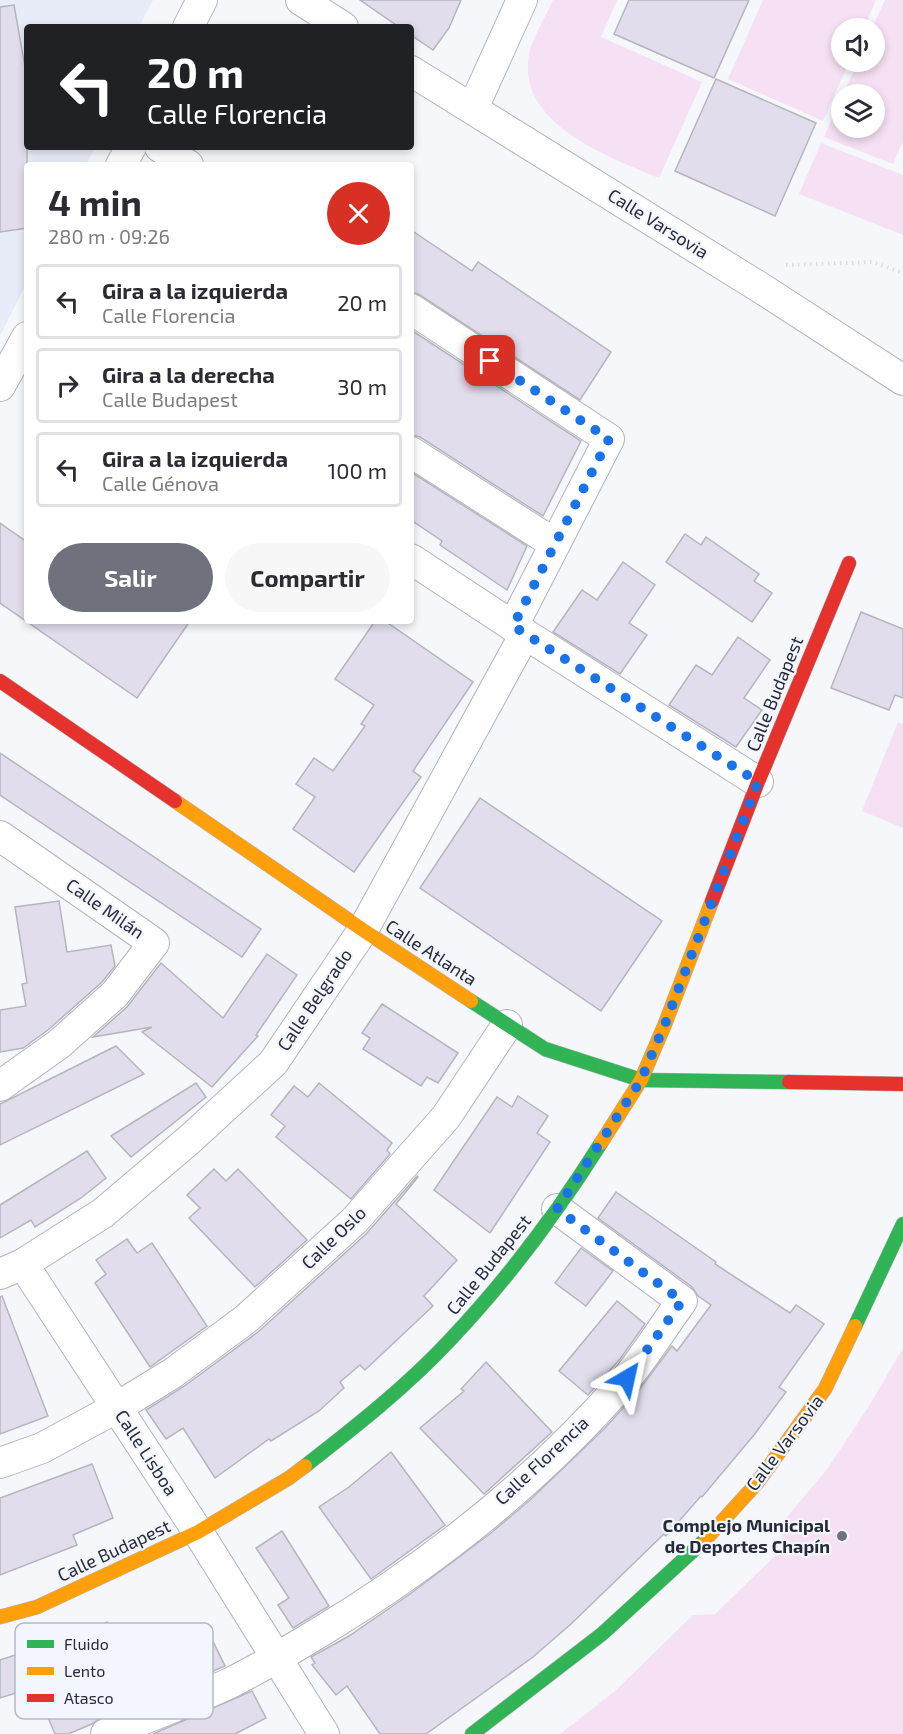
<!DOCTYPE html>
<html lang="es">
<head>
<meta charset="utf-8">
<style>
	body { margin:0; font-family:"Exo 2",sans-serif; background:#f7f7f7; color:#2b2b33; height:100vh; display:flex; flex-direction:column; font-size:22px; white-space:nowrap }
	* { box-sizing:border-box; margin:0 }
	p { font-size:20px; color:#7c7c81 }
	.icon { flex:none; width:33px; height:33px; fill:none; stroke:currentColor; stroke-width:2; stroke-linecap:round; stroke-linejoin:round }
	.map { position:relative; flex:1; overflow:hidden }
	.drawer { position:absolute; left:24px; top:162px; width:390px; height:462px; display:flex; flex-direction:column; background:#fff; border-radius:6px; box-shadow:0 3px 9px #0003 }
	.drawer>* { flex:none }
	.hud { position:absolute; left:24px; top:24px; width:390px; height:126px; border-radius:6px; box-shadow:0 3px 9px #0003; background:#202124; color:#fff; overflow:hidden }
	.controls { position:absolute; left:831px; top:18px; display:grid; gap:12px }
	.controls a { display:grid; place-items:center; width:54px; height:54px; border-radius:50%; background:#fff; box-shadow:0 3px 9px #0003; font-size:30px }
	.pin { position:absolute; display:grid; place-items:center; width:51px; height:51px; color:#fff; margin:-26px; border-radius:12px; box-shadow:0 3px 9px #0006 }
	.me { position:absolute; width:66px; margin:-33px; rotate:36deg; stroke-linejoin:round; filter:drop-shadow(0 0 4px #0008) }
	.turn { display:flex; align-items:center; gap:21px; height:126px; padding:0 24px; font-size:27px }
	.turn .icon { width:78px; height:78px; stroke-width:2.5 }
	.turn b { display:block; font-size:42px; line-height:51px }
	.round { display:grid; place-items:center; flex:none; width:63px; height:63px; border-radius:32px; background:#f7f7f7 }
	.head { display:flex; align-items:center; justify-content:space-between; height:102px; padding:0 24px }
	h1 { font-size:36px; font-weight:700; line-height:45px }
	.button { display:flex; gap:12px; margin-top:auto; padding:12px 24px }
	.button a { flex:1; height:69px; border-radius:36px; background:#6f727c; color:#fff; font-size:24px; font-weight:700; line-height:69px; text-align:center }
	.button a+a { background:#f7f7f7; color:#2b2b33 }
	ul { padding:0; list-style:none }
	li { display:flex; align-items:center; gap:18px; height:75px; margin:0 12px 9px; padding:0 12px; border:3px solid #e1e1e2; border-radius:6px }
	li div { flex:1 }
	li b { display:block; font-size:22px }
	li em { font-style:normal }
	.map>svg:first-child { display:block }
</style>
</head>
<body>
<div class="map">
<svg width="903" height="1734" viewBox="0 0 903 1734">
	<rect width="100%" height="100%" fill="#f5f7fb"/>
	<polygon fill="#e8ecf8" points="0,0 153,0 139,27 27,27 27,147 95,147 86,165 27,165 27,282 0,336"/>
	<g fill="#f6e0f3">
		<path d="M 553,0 L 617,0 L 601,37 L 702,82 L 659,178 C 609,157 512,123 530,50 C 535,33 546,16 553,0 Z"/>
		<polygon points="763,0 876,0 864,28 842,28 842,62 849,62 823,121 728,79"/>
		<polygon points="885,0 903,0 903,141 893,164 824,137 841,98 842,128 874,128 874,94 843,94 858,62 874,62 874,28 872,28"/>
		<polygon points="821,143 903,175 903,235 799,194"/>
		<polygon points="898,722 903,724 903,828 862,811"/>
		<polygon points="903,1348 903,1734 560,1734 614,1692 693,1615 715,1614 782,1549 781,1524 828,1468 869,1406"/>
	</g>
	<g fill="#e1ddec" stroke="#b6b5bd" stroke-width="1.5">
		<polygon points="360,0 461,0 449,28 433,50 411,35 411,27 399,27"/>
		<polygon points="629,0 749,0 714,78 614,34"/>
		<polygon points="14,5 27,78 27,228 0,232 0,7"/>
		<polygon points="716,79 816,123 775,216 675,171"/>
		<polygon points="411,230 472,271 478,262 611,352 580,400 420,295 411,292"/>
		<polygon points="411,330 581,441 543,516 420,437 411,435"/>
		<polygon points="411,472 527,546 507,590 440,545 442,541 411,520"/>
		<polygon points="0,523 27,542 27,621 190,621 137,698 0,603"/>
		<polygon points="685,534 701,545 706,537 759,574 754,581 772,593 752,622 666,562"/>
		<polygon points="623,562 655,585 629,623 647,635 620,674 553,632 582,590 597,600"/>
		<polygon points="861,612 903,629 903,698 895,695 889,710 831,688"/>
		<polygon points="375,621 385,621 473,682 413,771 421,777 354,872 293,829 315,797 296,784 314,758 333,771 365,726 361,724 374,705 335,679"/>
		<polygon points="738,637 770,660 744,698 762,710 736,747 669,705 696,665 712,675"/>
		<polygon points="0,753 261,929 242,957 0,795"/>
		<polygon points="480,798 662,921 601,1011 420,888"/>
		<polygon points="59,901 67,952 111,945 115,966 102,982 48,1030 23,1048 0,1052 0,1010 26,1006 22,984 27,983 15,907"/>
		<polygon points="267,954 297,975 256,1035 258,1036 212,1087 142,1032 152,1027 93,1037 127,1007 161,963 223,1018"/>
		<polygon points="382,1004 458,1053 438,1083 427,1077 421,1086 363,1049 370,1038 362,1033"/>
		<polygon points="116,1046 144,1074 0,1145 0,1104"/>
		<polygon points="196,1083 206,1097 131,1157 111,1136"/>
		<polygon points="319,1083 392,1143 387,1150 390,1154 351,1199 276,1137 285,1126 271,1115 294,1086 308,1097"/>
		<polygon points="518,1096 548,1116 537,1133 550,1142 490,1233 434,1190 497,1097 512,1107"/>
		<polygon points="87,1151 106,1178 81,1198 35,1227 31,1220 0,1238 0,1205"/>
		<polygon points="214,1169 226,1181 238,1169 307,1240 255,1287 189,1218 200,1208 187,1195"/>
		<polygon points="417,1176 418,1177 396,1204 457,1260 424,1296 433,1306 365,1370 360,1365 340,1382 344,1388 319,1411 271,1441 269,1439 215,1478 183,1428 166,1439 146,1410 183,1387 258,1332 366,1234"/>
		<polygon points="616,1192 716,1262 715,1264 790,1313 796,1305 824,1324 779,1387 786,1392 754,1435 702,1497 701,1496 666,1536 664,1534 571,1624 533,1657 426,1734 380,1734 347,1686 336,1695 312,1665 315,1663 311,1657 349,1636 410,1594 491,1533 530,1500 605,1428 639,1390 672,1346 677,1351 711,1305 698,1296 692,1287 598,1218"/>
		<polygon points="127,1239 137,1253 152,1243 207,1326 150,1367 95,1283 106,1274 96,1260"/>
		<polygon points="581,1248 613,1271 586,1306 555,1283"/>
		<polygon points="2,1296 48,1416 0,1434 0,1297"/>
		<polygon points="617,1301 645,1324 620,1359 588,1395 559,1371"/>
		<polygon points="486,1362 552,1432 484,1494 420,1428 464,1391 461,1389"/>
		<polygon points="391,1452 445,1525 371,1579 319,1507 349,1487"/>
		<polygon points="92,1464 113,1518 73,1535 77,1545 0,1575 0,1498"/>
		<polygon points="282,1531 329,1606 293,1628 278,1605 289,1598 256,1548"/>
		<polygon points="107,1622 139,1702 100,1718 92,1724 68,1734 55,1734 35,1687 0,1698 0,1660 45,1645 47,1651"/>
		<polygon points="205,1625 225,1666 186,1683 166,1645"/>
		<polygon points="252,1691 266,1718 235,1734 153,1734"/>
	</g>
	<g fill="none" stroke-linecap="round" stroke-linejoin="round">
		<defs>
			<g id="street">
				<polyline points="301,0 343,27"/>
				<polyline points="188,27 202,0"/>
				<polyline points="411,71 764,290 903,380"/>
				<polyline points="473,108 522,0"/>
				<polyline points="160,147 188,165"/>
				<polyline points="121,165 131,147"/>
				<polyline points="411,309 609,439 513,626"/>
				<polyline points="0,386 27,337"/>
				<polyline points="411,452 555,544"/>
				<polyline points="411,559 525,634 758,782"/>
				<polyline points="0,836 154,943 115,994 59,1044 0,1086"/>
				<polyline points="23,1264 198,1532 324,1734"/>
				<polyline points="0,1274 23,1264 103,1213 189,1140 273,1063 363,930 525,634"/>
				<polyline points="0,1463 42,1448 116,1408 173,1373 246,1319 354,1221 446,1117 507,1025"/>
				<path d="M 106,1734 C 147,1718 188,1702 228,1684 C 258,1669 287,1652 315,1635 C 430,1566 538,1481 626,1379 C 646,1355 663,1327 682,1301 L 557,1209"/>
			</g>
			<g id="fast">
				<polyline points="471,1001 545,1049 641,1080 789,1082"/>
				<polyline points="855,1326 903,1224"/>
				<path d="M 305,1466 C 355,1427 406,1387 449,1341 C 507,1280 557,1213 601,1143"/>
				<polyline points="472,1734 602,1634 706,1539"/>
			</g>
			<g id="slow">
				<polyline points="175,801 363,930 471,1001"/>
				<polyline points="601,1143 641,1080 665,1024 712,901"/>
				<polyline points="706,1539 757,1483 825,1389 855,1326"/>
				<polyline points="0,1617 37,1607 198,1532 289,1478 305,1466"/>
			</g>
			<g id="jam">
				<polyline points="0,681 175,801"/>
				<polyline points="712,901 758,782 849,563"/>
				<polyline points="789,1082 903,1084"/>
			</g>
		</defs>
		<use href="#street" stroke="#b2b5bd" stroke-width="32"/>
		<use href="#fast" stroke="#b2b5bd" stroke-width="15"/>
		<use href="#slow" stroke="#b2b5bd" stroke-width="15"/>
		<use href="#jam" stroke="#b2b5bd" stroke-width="15"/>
		<polyline stroke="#dddee0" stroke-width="4" stroke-dasharray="1.5 4.5" stroke-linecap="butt" points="786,265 873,262 903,273"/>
		<use href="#street" stroke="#fefefe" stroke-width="30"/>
		<use href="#fast" stroke="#30b455" stroke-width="14"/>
		<use href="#slow" stroke="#ff9f0a" stroke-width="14"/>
		<use href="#jam" stroke="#e5322d" stroke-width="14"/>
	</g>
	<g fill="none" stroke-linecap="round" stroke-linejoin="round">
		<polyline stroke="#1a73e8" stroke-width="10" stroke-dasharray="0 18" points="490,361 609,439 513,626 758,782 665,1024 641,1080 557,1209 682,1301 627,1378"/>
	</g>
	<circle fill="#6f727c" stroke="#f3f6fd" stroke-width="2" cx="842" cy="1536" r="6"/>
	<g text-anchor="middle" stroke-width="4.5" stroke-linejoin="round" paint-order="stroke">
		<g font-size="18" fill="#272b38" stroke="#f3f6fd">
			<text transform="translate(658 224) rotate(32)" y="6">Calle Varsovia</text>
			<text transform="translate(775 694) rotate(-68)" y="6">Calle Budapest</text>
			<text transform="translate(105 909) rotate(35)" y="6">Calle Milán</text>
			<text transform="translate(431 953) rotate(33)" y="6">Calle Atlanta</text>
			<text transform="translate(315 1000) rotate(-56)" y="6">Calle Belgrado</text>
			<text transform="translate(334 1238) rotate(-44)" y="6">Calle Oslo</text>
			<text transform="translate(489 1265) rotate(-51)" y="6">Calle Budapest</text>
			<text transform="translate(785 1443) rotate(-53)" y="6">Calle Varsovia</text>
			<text transform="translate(146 1453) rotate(57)" y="6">Calle Lisboa</text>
			<text transform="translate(542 1461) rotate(-43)" y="6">Calle Florencia</text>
			<text transform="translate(114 1551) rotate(-25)" y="6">Calle Budapest</text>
		</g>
		<g font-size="18" font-weight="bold" fill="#272b38" stroke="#f3f6fd" text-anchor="end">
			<text x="830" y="1532">Complejo Municipal<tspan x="830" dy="21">de Deportes Chapín</tspan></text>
		</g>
	</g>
	<rect x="15" y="1623" width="198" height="96" rx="9" fill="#f3f6fd" stroke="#b6b9c2" stroke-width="1.5"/>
	<rect x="27" y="1640" width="27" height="8" fill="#30b455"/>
	<rect x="27" y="1667" width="27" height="8" fill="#ff9f0a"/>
	<rect x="27" y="1694" width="27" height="8" fill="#e5322d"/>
	<g font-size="16" fill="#272b38">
		<text x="64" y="1650">Fluido</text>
		<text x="64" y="1677">Lento</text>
		<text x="64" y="1704">Atasco</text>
	</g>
</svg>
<div class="controls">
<a><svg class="icon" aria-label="sound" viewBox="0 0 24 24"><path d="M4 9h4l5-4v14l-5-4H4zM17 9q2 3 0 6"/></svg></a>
<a><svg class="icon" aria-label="layers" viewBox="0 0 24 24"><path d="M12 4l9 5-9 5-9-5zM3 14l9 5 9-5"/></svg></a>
</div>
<div class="pin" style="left:490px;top:361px;background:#d93025"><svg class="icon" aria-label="arrive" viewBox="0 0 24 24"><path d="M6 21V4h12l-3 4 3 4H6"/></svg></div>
<svg class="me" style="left:627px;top:1378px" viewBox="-20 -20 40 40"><path d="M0-17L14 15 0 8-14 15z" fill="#1a73e8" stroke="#fff" stroke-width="4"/></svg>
<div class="hud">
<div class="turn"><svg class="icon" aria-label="left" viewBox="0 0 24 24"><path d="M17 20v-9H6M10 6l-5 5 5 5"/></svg><div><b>20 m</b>Calle Florencia</div></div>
</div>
<section class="drawer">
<div class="head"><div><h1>4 min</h1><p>280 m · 09:26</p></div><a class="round" style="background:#d93025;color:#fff"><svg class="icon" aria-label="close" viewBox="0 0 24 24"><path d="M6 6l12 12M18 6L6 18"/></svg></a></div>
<ul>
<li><svg class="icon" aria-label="left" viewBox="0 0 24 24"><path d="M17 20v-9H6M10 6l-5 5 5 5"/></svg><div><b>Gira a la izquierda</b><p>Calle Florencia</p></div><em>20 m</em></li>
<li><svg class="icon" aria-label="right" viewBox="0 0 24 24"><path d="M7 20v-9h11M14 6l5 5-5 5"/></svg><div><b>Gira a la derecha</b><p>Calle Budapest</p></div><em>30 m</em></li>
<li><svg class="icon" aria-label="left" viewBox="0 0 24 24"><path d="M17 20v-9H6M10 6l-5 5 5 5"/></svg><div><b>Gira a la izquierda</b><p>Calle Génova</p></div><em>100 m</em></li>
</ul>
<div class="button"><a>Salir</a><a>Compartir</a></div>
</section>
</div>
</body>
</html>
